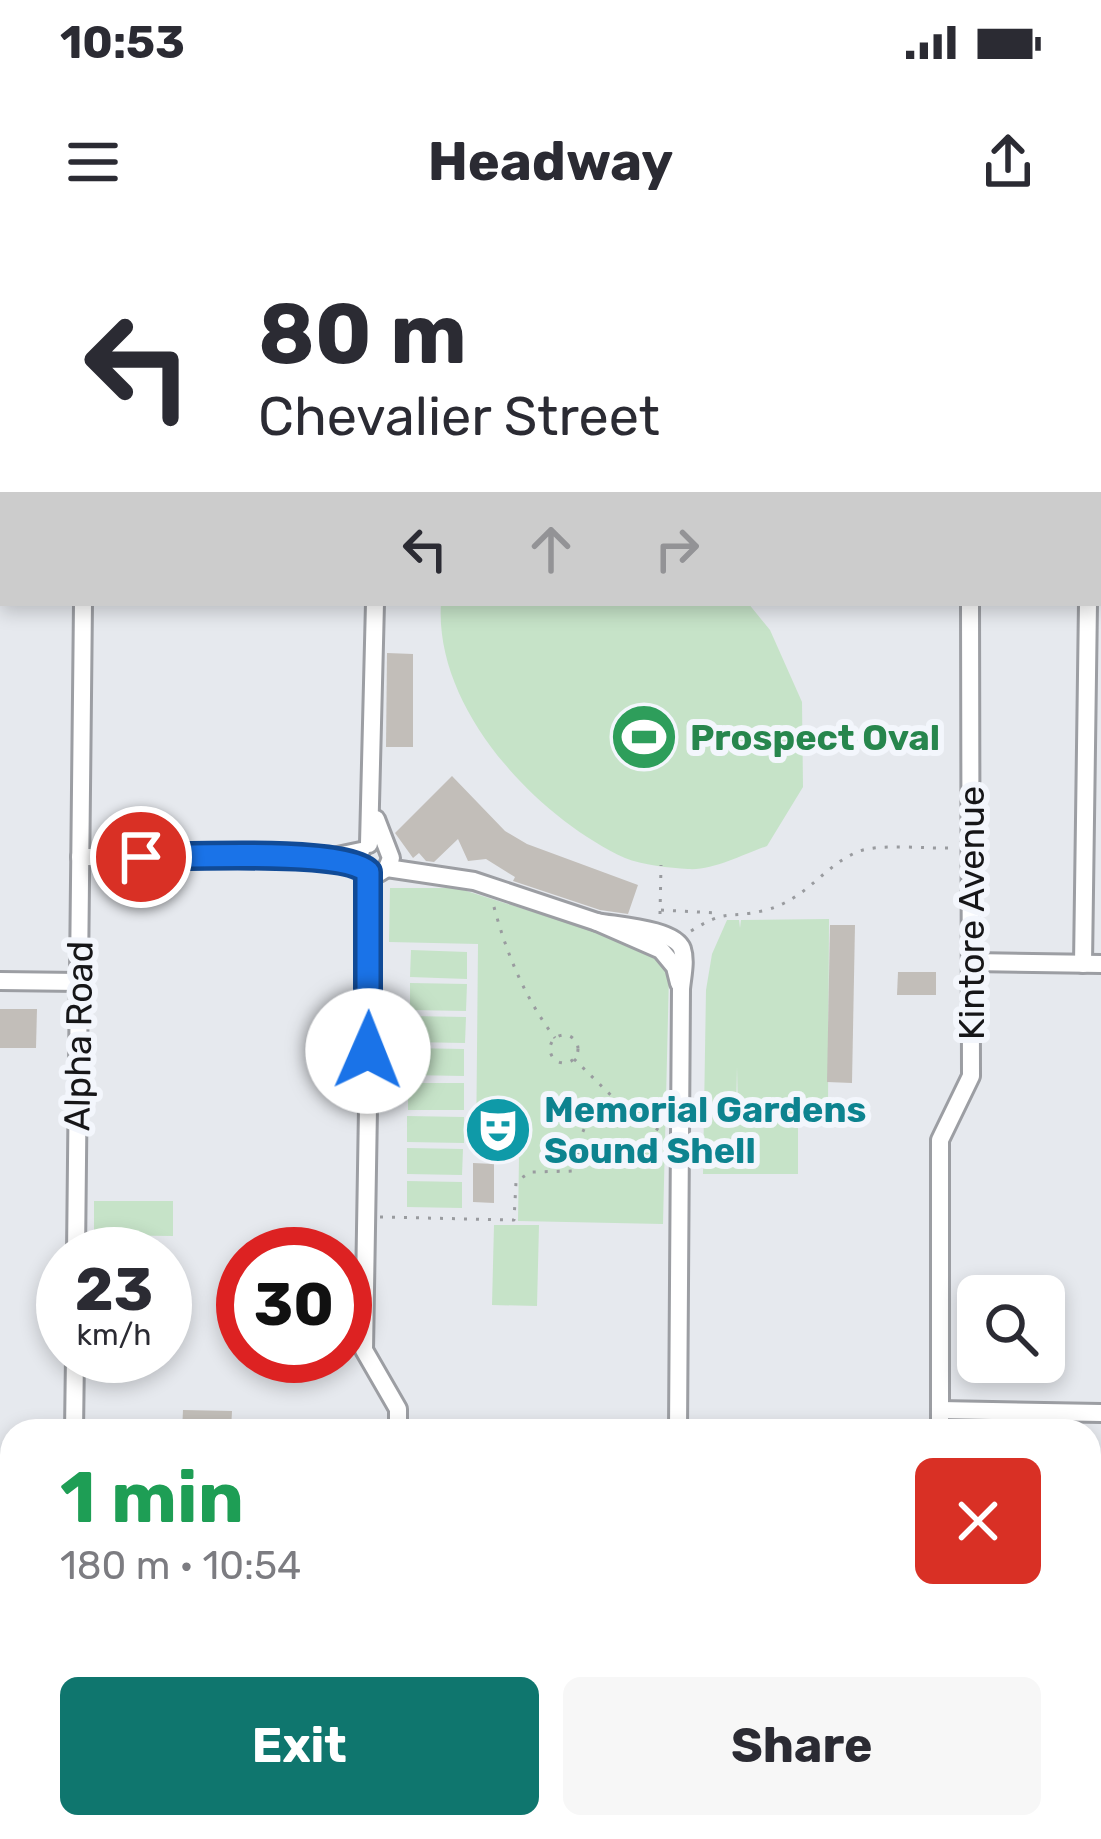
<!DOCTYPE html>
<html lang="en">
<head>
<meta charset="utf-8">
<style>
	body { margin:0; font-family:Rubik,sans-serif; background:#f7f7f7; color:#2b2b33; height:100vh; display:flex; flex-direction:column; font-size:45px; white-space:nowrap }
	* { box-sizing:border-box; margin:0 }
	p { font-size:39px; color:#7c7c81 }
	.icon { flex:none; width:66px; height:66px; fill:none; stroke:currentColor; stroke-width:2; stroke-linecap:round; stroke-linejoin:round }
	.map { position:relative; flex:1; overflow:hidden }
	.details { position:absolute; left:0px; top:1179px; width:1101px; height:420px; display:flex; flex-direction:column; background:#fff; border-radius:36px 36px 0 0; box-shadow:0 6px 18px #0003 }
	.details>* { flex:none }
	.top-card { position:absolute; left:0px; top:0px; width:1101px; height:366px; box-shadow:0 6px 18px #0003; background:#fff; color:#2b2b33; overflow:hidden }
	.tools { position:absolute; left:957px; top:1035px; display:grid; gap:24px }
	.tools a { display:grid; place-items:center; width:108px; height:108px; border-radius:18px; background:#fff; box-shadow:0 6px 18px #0003; font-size:60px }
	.speed { position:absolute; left:36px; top:987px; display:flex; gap:24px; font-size:60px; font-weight:700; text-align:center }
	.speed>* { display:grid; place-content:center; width:156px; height:156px; border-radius:50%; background:#fff; box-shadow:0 6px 18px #0003; line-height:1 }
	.speed small { font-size:30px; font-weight:400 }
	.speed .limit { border:18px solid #d22; background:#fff; color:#111 }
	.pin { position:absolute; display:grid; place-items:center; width:102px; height:102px; color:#fff; margin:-51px; border:6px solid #fff; border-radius:50%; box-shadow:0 3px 12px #0007 }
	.me { position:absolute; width:132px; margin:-66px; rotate:1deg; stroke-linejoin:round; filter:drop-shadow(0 0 9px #0008) }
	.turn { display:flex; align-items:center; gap:42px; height:252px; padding:0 60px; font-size:54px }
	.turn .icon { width:156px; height:156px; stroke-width:2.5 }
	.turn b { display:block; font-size:84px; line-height:102px }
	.lanes { display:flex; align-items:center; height:114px; padding:0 60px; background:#0003; justify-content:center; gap:60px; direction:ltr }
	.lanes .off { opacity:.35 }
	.round { display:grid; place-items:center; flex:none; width:126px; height:126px; border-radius:18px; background:#f7f7f7 }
	.overview { display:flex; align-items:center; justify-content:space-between; height:204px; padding:0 60px }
	h1 { font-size:72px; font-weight:700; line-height:90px; color:#1e9e55 }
	.cta { display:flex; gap:24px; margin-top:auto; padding:24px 60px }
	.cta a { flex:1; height:138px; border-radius:18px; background:#0f766e; color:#fff; font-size:48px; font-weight:700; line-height:138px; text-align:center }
	.cta a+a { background:#f7f7f7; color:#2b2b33 }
	.status { display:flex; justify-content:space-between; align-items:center; height:84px; padding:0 60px; background:#fff; direction:ltr }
	.status svg { height:33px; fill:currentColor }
	header { display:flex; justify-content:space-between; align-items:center; height:156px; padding:0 60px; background:#fff; font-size:54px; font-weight:700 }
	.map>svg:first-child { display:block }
</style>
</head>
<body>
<div class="status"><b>10:53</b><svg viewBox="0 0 49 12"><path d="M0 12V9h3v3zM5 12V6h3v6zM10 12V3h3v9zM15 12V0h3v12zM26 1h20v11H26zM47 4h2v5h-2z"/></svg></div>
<header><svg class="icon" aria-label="menu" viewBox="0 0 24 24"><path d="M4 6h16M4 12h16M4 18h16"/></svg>Headway<svg class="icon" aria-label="share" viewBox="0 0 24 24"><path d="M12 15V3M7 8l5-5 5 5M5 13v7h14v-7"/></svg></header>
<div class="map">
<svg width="1101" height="1599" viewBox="0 0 1101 1599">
	<rect width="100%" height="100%" fill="#e6e9ee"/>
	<polygon fill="#f0d7e0" points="0,0 1101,0 1101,178 1098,3 3,3 0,157"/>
	<g fill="#c6e3c8">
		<path d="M 441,363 L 748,363 L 770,390 L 802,462 L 803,547 L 767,606 C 744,614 712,631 688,629 C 670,628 642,625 625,618 C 535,576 434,468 441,363 Z"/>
		<polygon points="390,648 457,648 650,709 662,719 669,735 663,984 518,981 519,918 476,915 478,704 389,702"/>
		<polygon points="829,679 828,869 738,869 737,827 736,871 798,871 798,934 703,934 706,750 712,714 727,680 739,680 740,688 741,680"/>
		<polygon points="411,710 467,712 467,739 410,737"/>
		<polygon points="410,743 467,744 466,771 410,770"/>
		<polygon points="410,776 466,777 465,803 409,802"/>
		<polygon points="408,808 464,809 464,836 408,835"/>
		<rect x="408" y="843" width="56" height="27"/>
		<polygon points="407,876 464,877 464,903 407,902"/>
		<polygon points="407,908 463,909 462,935 407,934"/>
		<polygon points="407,941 462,942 462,968 407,967"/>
		<polygon points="94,961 173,961 173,996 94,995"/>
		<polygon points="494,985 539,985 537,1066 492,1065"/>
	</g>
	<g fill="#c2beb9">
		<polygon points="387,413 413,414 413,507 386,507"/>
		<polygon points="452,536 505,591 527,604 638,645 628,674 600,670 513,641 515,637 486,619 468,621 458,599 434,622 426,621 419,613 413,618 395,593"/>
		<polygon points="830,685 855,685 852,843 827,842"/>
		<polygon points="898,732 936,732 936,755 897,755"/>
		<polygon points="0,769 37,769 36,808 0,808"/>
		<polygon points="473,923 494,924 494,963 473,962"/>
		<polygon points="183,1170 232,1171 231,1191 182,1191"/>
	</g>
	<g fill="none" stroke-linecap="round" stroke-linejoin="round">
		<defs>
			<g id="minor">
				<polyline points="40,3 40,0"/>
				<polyline points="287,3 287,0"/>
				<polyline points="505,3 505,0"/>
				<polyline points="707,3 707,0"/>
				<polyline points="947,3 947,0"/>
				<polyline points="1072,3 1072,0"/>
				<polyline points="0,159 3,159"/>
				<polyline points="1098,282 1101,282"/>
				<polyline points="376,579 391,618 387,628 379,633"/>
				<polyline points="369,604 375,363"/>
				<polyline points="80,617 328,618 361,611"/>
				<polyline points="387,628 474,641 597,682 661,710 675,727 679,743"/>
				<polyline points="368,632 371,687 364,1110 398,1169 398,1191"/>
				<path d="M 597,682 C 617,686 675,689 682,709 C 686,721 682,737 681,749 L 678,1191"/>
				<polyline points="972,722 1101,724"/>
				<polyline points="1083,724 1088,363"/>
				<polyline points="0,741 79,742"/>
				<polyline points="76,1014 83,363"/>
				<polyline points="940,1170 1101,1173"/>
				<polyline points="74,1191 75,1116"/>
				<polyline points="940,1191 940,900 971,836 970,363"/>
				<polyline points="0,1569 12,1569"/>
				<polyline points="69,1599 70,1587"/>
				<polyline points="394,1599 394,1587"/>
				<polyline points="676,1599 676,1587"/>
				<polyline points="931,1599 931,1587"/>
			</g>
			<g id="highway">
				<polyline points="0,14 3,14"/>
				<polyline points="1098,27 1101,27"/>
				<polyline points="0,40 3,40"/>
				<polyline points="1098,51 1101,51"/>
			</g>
		</defs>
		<use href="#minor" stroke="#9c9ea3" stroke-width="22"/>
		<use href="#highway" stroke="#c7c7c8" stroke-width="30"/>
		<g stroke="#999b9f" stroke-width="3" stroke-dasharray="3 9" stroke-linecap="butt">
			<path d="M 494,667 C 507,715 525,758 555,798"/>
			<polyline points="661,670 717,673"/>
			<polyline points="660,674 661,625"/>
			<path d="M 691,691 C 728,668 726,679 762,671 C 806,661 822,627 857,612 C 878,603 927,609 951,608"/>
			<circle cx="564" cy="809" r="14"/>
			<polyline points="574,819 629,873 662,892"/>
			<path d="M 380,977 L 514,980 L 516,942 L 530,932 L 577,931 C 577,897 584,868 623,868"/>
		</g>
		<use href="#minor" stroke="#fff" stroke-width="16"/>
		<use href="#highway" stroke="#ae8d35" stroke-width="24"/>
	</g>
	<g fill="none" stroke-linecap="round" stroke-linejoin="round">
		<defs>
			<path id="route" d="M 141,617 C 184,617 344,608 368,632 L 368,811"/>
		</defs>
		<use href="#route" stroke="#114b97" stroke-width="30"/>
		<use href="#route" stroke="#1a73e8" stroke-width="21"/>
	</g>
	<defs>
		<symbol id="stadium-disc" viewBox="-11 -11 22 22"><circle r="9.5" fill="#2e9e5b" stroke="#f3f6fc"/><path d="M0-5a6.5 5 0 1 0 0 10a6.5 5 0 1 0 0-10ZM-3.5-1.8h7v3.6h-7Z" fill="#fff"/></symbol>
		<symbol id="theatre-disc" viewBox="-11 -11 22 22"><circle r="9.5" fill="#0f9aa8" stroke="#f3f6fc"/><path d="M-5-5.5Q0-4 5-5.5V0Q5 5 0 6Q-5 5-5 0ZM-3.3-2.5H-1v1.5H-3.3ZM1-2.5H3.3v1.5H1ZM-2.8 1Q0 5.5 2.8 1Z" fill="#fff"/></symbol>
	</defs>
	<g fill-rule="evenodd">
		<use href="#stadium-disc" x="606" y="459" width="76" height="76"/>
		<use href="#theatre-disc" x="460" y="852" width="76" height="76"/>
	</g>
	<g text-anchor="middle" stroke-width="12" stroke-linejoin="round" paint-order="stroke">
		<g font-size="36" font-weight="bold" fill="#27864d" stroke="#f3f6fc" text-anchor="start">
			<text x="690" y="510">Prospect Oval</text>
		</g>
		<g font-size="36" fill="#161618" stroke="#f3f6fc">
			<text transform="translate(971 673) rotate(-90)" y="13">Kintore Avenue</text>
			<text transform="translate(78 796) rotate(-89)" y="13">Alpha Road</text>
		</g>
		<g font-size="36" font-weight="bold" fill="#0d838f" stroke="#f3f6fc" text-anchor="start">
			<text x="544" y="882">Memorial Gardens<tspan x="544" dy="41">Sound Shell</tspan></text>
		</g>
	</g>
</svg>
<div class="tools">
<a><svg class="icon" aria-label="search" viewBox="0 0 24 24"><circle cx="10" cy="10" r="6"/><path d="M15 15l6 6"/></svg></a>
</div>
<div class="speed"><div>23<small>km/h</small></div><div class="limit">30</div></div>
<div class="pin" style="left:141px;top:617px;background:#d93025"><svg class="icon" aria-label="arrive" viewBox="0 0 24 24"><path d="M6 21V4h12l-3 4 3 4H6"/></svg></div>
<svg class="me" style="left:368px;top:811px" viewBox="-20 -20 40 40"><circle r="19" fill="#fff"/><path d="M0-13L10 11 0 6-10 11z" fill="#1a73e8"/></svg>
<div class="top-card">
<div class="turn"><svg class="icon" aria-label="left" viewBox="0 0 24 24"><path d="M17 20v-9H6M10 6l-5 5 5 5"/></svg><div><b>80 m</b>Chevalier Street</div></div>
<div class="lanes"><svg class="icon" aria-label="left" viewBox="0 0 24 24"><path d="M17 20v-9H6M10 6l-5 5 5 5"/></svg><svg class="icon off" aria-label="ahead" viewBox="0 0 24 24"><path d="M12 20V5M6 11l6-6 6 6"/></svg><svg class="icon off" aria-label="right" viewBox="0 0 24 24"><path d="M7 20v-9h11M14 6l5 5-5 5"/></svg></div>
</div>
<section class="details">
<div class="overview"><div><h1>1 min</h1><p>180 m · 10:54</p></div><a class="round" style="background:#d93025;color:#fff"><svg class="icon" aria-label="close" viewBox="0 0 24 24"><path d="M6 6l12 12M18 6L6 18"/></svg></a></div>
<div class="cta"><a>Exit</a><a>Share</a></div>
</section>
</div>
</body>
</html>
